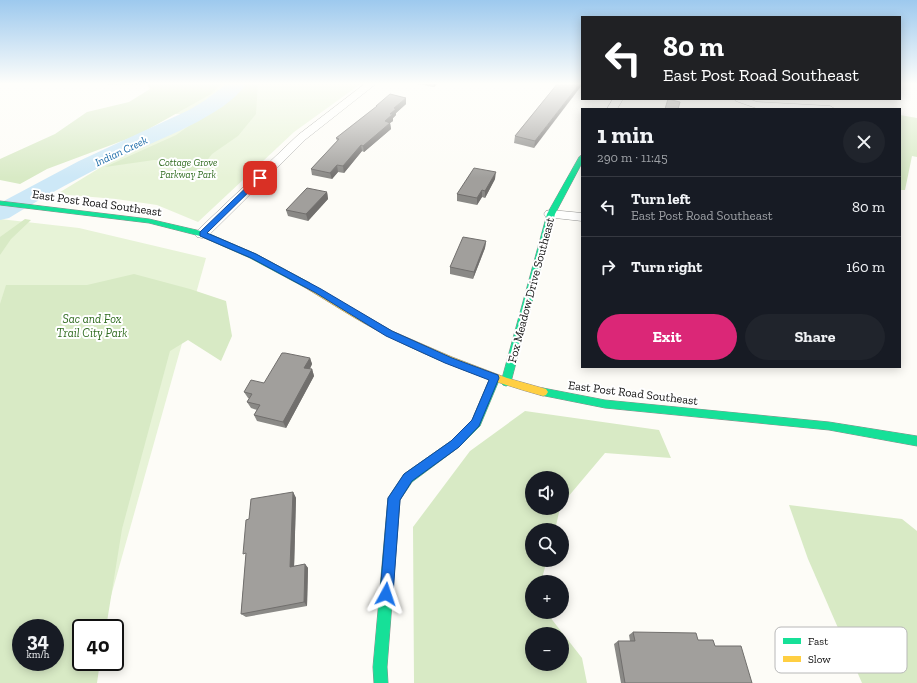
<!DOCTYPE html>
<html lang="en">
<head>
<meta charset="utf-8">
<style>
	body { margin:0; font-family:"Zilla Slab",serif; background:#20242c; color:#f1f3f6; height:100vh; display:flex; flex-direction:column; font-size:15px; white-space:nowrap }
	* { box-sizing:border-box; margin:0 }
	p { font-size:13px; color:#9ea1a6 }
	.icon { flex:none; width:22px; height:22px; fill:none; stroke:currentColor; stroke-width:2; stroke-linecap:round; stroke-linejoin:round }
	.map { position:relative; flex:1; overflow:hidden }
	.panel { position:absolute; left:581px; top:108px; width:320px; height:260px; display:flex; flex-direction:column; background:#171b24; border-radius:0px; box-shadow:0 2px 10px #0003 }
	.panel>* { flex:none }
	.banner { position:absolute; left:581px; top:16px; width:320px; height:84px; border-radius:0px; box-shadow:0 2px 10px #0003; background:#202124; color:#fff; overflow:hidden }
	.buttons { position:absolute; left:525px; top:471px; display:grid; gap:8px }
	.buttons a { display:grid; place-items:center; width:44px; height:44px; border-radius:50%; background:#171b24; box-shadow:0 2px 10px #0003; font-size:20px }
	.speed { position:absolute; left:12px; top:619px; display:flex; gap:8px; font-size:20px; font-weight:700; text-align:center }
	.speed>* { display:grid; place-content:center; width:52px; height:52px; border-radius:50%; background:#171b24; box-shadow:0 2px 10px #0003; line-height:1 }
	.speed small { font-size:10px; font-weight:400 }
	.speed .limit { border:2px solid #111; border-radius:6px; background:#fff; color:#111 }
	.pin { position:absolute; display:grid; place-items:center; width:34px; height:34px; color:#fff; margin:-17px; border-radius:8px; box-shadow:0 2px 6px #0006 }
	.me { position:absolute; width:44px; margin:-22px; rotate:5deg; stroke-linejoin:round; filter:drop-shadow(0 0 3px #0008) }
	.turn { display:flex; align-items:center; gap:14px; height:84px; padding:0 16px; font-size:18px }
	.turn .icon { width:52px; height:52px; stroke-width:2.5 }
	.turn b { display:block; font-size:28px; line-height:34px }
	.round { display:grid; place-items:center; flex:none; width:42px; height:42px; border-radius:21px; background:#20242c }
	.headline { display:flex; align-items:center; justify-content:space-between; height:68px; padding:0 16px }
	h1 { font-size:24px; font-weight:700; line-height:30px }
	.cta { display:flex; gap:8px; margin-top:auto; padding:8px 16px }
	.cta a { flex:1; height:46px; border-radius:24px; background:#db2777; color:#fff; font-size:16px; font-weight:700; line-height:46px; text-align:center }
	.cta a+a { background:#20242c; color:#f1f3f6 }
	ul { padding:0; list-style:none }
	li { display:flex; align-items:center; gap:12px; height:60px; padding:0 16px; border-top:1px solid #363941 }
	li div { flex:1 }
	li b { display:block; font-size:15px }
	li em { font-style:normal }
	.map>svg:first-child { display:block }
</style>
</head>
<body>
<div class="map">
<svg width="917" height="683" viewBox="0 0 917 683">
	<rect width="100%" height="100%" fill="#fdfcf7"/>
	<g fill="#e7f3d7" fill-rule="evenodd">
		<polygon points="222,83 362,83 294,132 198,222 157,205 116,199 57,194 188,114 172,114"/>
		<path d="M 0,219 L 79,228 L 206,258 L 102,628 L 81,628 L 81,662 L 0,683 ZM 21,628 L 55,628 L 55,662 L 21,662 Z"/>
	</g>
	<g fill="#d8eac5" fill-rule="evenodd">
		<polygon points="104,83 222,83 211,94 138,135 47,169 20,184 0,180 0,159 55,134 87,112 129,102 150,89 147,84 109,85"/>
		<polygon points="249,83 258,83 256,114 238,136 212,154 198,172 181,171 173,161 154,160 105,167 176,135"/>
		<polygon points="900,115 917,118 917,157 912,156 905,190 900,190"/>
		<polygon points="25,219 31,220 11,239 0,255 0,237"/>
		<path d="M 134,274 L 190,289 L 226,301 L 232,336 L 221,361 L 188,340 L 170,351 L 122,529 L 106,628 L 81,628 L 81,662 L 100,662 L 97,683 L 0,683 L 0,304 L 6,285 L 87,285 ZM 21,628 L 55,628 L 55,662 L 21,662 Z"/>
		<path d="M 525,411 L 659,430 L 671,458 L 605,453 L 562,504 L 562,478 L 532,478 L 532,508 L 560,508 L 555,530 L 532,530 L 532,560 L 547,560 L 541,582 L 532,582 L 532,612 L 546,612 L 582,658 L 587,683 L 414,683 L 413,527 L 470,451 ZM 532,634 L 562,634 L 562,664 L 532,664 Z"/>
		<polygon points="789,505 902,519 917,531 917,683 862,683 808,559"/>
	</g>
	<g fill="none" stroke-linecap="round" stroke-linejoin="round">
		<path fill="#cde8f7" fill-rule="evenodd" d="M 228,83 L 247,83 C 224,117 158,139 121,157 C 83,175 45,196 9,218 L 0,220 L 0,203 L 79,161 L 189,110 L 204,101 Z"/>
		<defs>
			<g id="street">
				<polygon points="366,83 377,83 306,139 207,237 202,238 197,237 195,234 197,231 298,135"/>
				<polygon points="613,99 623,99 617,109 607,109"/>
				<polygon points="735,99 749,99 757,102 830,106 835,109 756,108 736,101"/>
				<polygon points="551,210 582,213 582,221 546,217 544,214 546,211"/>
			</g>
			<g id="fast">
				<polygon points="582,155 582,163 555,214 511,382 509,385 506,386 503,385 501,382 547,214 579,157"/>
				<polygon points="0,201 149,219 205,232 256,254 310,283 311,285 307,288 304,287 250,258 200,236 149,223 0,205"/>
				<polygon points="495,374 498,375 500,378 480,426 459,447 412,482 400,500 387,667 388,683 374,683 373,667 388,498 404,474 451,441 472,420 490,378 492,375"/>
				<polygon points="543,388 605,400 829,422 917,436 917,446 829,430 605,408 540,395 538,392 540,389"/>
			</g>
			<path id="slow" d="M 307,282 L 392,331 L 452,357 L 507,378 L 546,389 L 548,392 L 546,395 L 543,396 C 489,381 436,361 386,335 C 358,321 331,303 304,287 L 303,285 L 304,283 Z"/>
		</defs>
		<use href="#street" stroke="#979795" stroke-width="1"/>
		<use href="#fast" stroke="#8e8d8b" stroke-width="1"/>
		<use href="#slow" stroke="#8e8d8b" stroke-width="1"/>
		<use href="#street" fill="#fffffe" fill-rule="evenodd"/>
		<use href="#fast" fill="#16e098" fill-rule="evenodd"/>
		<use href="#slow" fill="#ffcf43" fill-rule="evenodd"/>
	</g>
	<g fill="#8a8986">
		<polygon points="412,83 438,83 434,87"/>
		<polygon points="558,83 534,148 514,143 515,136"/>
		<polygon points="406,104 396,113 396,115 393,118 393,121 390,123 391,129 364,152 362,151 344,173 338,172 332,179 312,175 311,169 337,141 336,138 376,107 376,106"/>
		<polygon points="495,179 485,198 482,197 477,205 457,201 457,194"/>
		<polygon points="327,192 328,199 308,221 288,216 286,210"/>
		<polygon points="486,241 485,248 473,279 450,274 450,267"/>
		<polygon points="310,358 312,364 310,369 312,369 314,376 286,428 257,421 254,415 257,410 251,408 247,402 249,398 248,398 244,392 264,383"/>
		<polygon points="293,492 296,498 294,566 305,564 308,568 307,606 246,617 241,614 249,519"/>
		<polygon points="633,632 698,640 715,646 752,683 621,683 614,644 618,641 630,641 629,635"/>
	</g>
	<g fill="#716f6d">
		<polygon points="434,83 438,83 434,87"/>
		<polygon points="580,83 582,83 582,85 534,148 535,141"/>
		<polygon points="406,98 406,104 396,113 396,115 393,118 393,121 390,123 391,129 364,152 363,146 385,121 394,108"/>
		<polygon points="361,145 362,151 344,173 343,166"/>
		<polygon points="337,165 338,172 332,179 330,173"/>
		<polygon points="496,172 495,179 485,198 485,191"/>
		<polygon points="482,190 482,197 477,205 477,198"/>
		<polygon points="327,192 328,199 308,221 306,214"/>
		<polygon points="486,241 485,248 473,279 474,272"/>
		<polygon points="310,358 312,364 307,374 304,368"/>
		<polygon points="312,369 314,376 286,428 283,422"/>
		<polygon points="293,492 296,498 294,571 290,567"/>
		<polygon points="305,564 308,568 307,606 304,602"/>
	</g>
	<g fill="#a19f9c" stroke="#716f6d">
		<polygon points="558,83 580,83 535,141 515,136"/>
		<polygon points="390,94 406,98 394,108 396,109 390,114 393,114 385,121 390,123 363,146 361,145 343,166 337,165 330,173 311,169 339,139 336,138 377,106 376,106"/>
		<polygon points="668,99 680,102 678,109 665,109"/>
		<polygon points="474,168 496,172 485,191 482,190 477,198 457,194"/>
		<polygon points="307,188 327,192 306,214 286,210"/>
		<polygon points="463,237 486,241 474,272 450,267"/>
		<polygon points="282,353 285,353 310,358 304,368 312,369 283,422 254,415 260,405 247,402 252,394 244,392 251,380 264,383"/>
		<polygon points="293,492 290,567 305,564 304,602 241,614 246,553 243,554 246,520 249,519 251,499"/>
		<polygon points="633,632 696,633 698,640 713,640 715,646 741,646 752,683 625,683 618,641 635,641"/>
	</g>
	<linearGradient id="sky" x2="0" y2="1"><stop stop-color="#9dc9ee"/><stop offset="0.47" stop-color="#fefefb"/><stop offset="1" stop-color="#fefefb" stop-opacity="0"/></linearGradient>
	<rect width="917" height="178" fill="url(#sky)"/>
	<polygon fill="#1a73e8" stroke="#114b97" points="257,177 263,178 207,233 256,254 321,289 392,331 452,358 498,375 499,378 479,426 459,447 412,481 400,500 393,594 391,598 386,600 382,598 380,594 388,498 404,474 451,441 472,420 489,380 445,363 386,336 316,293 251,258 200,236 200,232"/>
	<g text-anchor="middle" stroke-width="4" stroke-linejoin="round" paint-order="stroke">
		<g font-size="10" font-style="italic" fill="#2f6b1f" stroke="#fff">
			<text x="188" y="166">Cottage Grove<tspan x="188" dy="12">Parkway Park</tspan></text>
		</g>
		<g font-size="11" font-style="italic" fill="#1768a6" stroke="#fff">
			<text transform="translate(121 151) rotate(-25)" y="4">Indian Creek</text>
		</g>
		<g font-size="12" fill="#111" stroke="#fff">
			<text transform="translate(97 203) rotate(8)" y="4">East Post Road Southeast</text>
			<text transform="translate(531 290) rotate(-75)" y="4">Fox Meadow Drive Southeast</text>
			<text transform="translate(633 393) rotate(7)" y="4">East Post Road Southeast</text>
		</g>
		<g font-size="12" font-style="italic" fill="#2f6b1f" stroke="#fff">
			<text x="92" y="323">Sac and Fox<tspan x="92" dy="14">Trail City Park</tspan></text>
		</g>
	</g>
	<rect x="775" y="627" width="132" height="46" rx="6" fill="#fff" stroke="#b8b8b8" stroke-width="1"/>
	<rect x="783" y="638" width="18" height="6" fill="#16e098"/>
	<rect x="783" y="656" width="18" height="6" fill="#ffcf43"/>
	<g font-size="11" fill="#111">
		<text x="808" y="645">Fast</text>
		<text x="808" y="663">Slow</text>
	</g>
</svg>
<div class="buttons">
<a><svg class="icon" aria-label="sound" viewBox="0 0 24 24"><path d="M4 9h4l5-4v14l-5-4H4zM17 9q2 3 0 6"/></svg></a>
<a><svg class="icon" aria-label="search" viewBox="0 0 24 24"><circle cx="10" cy="10" r="6"/><path d="M15 15l6 6"/></svg></a>
<a>+</a>
<a>−</a>
</div>
<div class="speed"><div>34<small>km/h</small></div><div class="limit">40</div></div>
<div class="pin" style="left:260px;top:178px;background:#d93025"><svg class="icon" aria-label="arrive" viewBox="0 0 24 24"><path d="M6 21V4h12l-3 4 3 4H6"/></svg></div>
<svg class="me" style="left:386px;top:594px" viewBox="-20 -20 40 40"><path d="M0-17L14 15 0 8-14 15z" fill="#1a73e8" stroke="#fff" stroke-width="4"/></svg>
<div class="banner">
<div class="turn"><svg class="icon" aria-label="left" viewBox="0 0 24 24"><path d="M17 20v-9H6M10 6l-5 5 5 5"/></svg><div><b>80 m</b>East Post Road Southeast</div></div>
</div>
<section class="panel">
<div class="headline"><div><h1>1 min</h1><p>290 m · 11:45</p></div><a class="round"><svg class="icon" aria-label="close" viewBox="0 0 24 24"><path d="M6 6l12 12M18 6L6 18"/></svg></a></div>
<ul>
<li><svg class="icon" aria-label="left" viewBox="0 0 24 24"><path d="M17 20v-9H6M10 6l-5 5 5 5"/></svg><div><b>Turn left</b><p>East Post Road Southeast</p></div><em>80 m</em></li>
<li><svg class="icon" aria-label="right" viewBox="0 0 24 24"><path d="M7 20v-9h11M14 6l5 5-5 5"/></svg><div><b>Turn right</b></div><em>160 m</em></li>
</ul>
<div class="cta"><a>Exit</a><a>Share</a></div>
</section>
</div>
</body>
</html>
